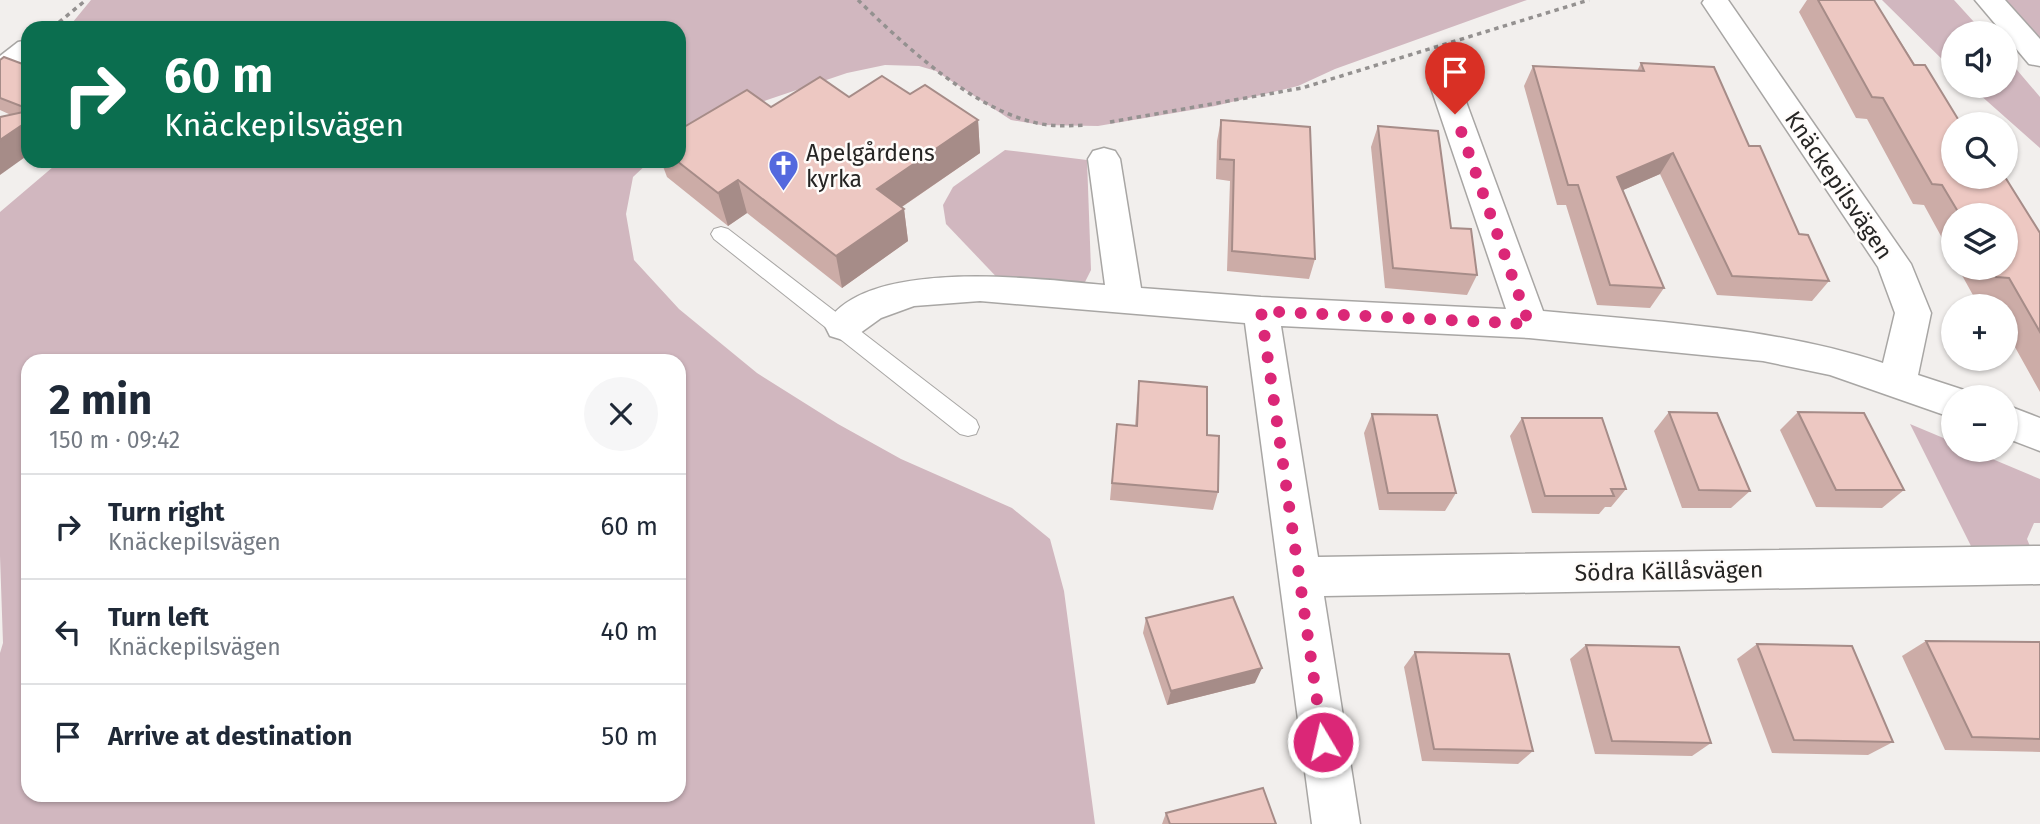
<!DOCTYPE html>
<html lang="en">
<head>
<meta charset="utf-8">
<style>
	body { margin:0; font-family:"Fira Sans",sans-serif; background:#f6f6f7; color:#1f2937; height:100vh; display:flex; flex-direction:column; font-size:26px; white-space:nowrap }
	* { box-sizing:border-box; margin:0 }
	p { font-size:23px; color:#747a83 }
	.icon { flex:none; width:38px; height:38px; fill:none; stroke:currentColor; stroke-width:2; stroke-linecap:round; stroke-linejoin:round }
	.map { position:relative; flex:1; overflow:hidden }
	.details { position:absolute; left:21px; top:354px; width:665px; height:448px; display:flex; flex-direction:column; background:#fff; border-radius:21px; box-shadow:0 2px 5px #0004 }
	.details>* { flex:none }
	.banner { position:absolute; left:21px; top:21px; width:665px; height:147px; border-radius:21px; box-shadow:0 2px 5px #0004; background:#0b6e4f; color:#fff; overflow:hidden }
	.fabs { position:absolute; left:1941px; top:21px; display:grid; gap:14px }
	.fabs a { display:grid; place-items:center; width:77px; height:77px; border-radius:50%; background:#fff; box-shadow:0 2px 5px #0004; font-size:35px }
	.pin { position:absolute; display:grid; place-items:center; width:60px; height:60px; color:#fff; margin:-72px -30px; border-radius:50% 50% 50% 0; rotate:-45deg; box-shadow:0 0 7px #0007 }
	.pin .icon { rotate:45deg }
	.me { position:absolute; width:77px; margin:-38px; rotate:351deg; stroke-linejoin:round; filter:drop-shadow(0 0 5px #0008) }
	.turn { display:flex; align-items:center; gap:24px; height:147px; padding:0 28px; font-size:32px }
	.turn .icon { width:91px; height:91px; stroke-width:2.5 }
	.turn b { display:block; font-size:49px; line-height:60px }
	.round { display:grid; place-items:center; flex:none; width:74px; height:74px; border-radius:37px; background:#f6f6f7 }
	.headline { display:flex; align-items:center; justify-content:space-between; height:119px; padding:0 28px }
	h1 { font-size:42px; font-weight:700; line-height:52px }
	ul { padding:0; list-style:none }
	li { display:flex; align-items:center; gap:21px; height:105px; padding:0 28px; border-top:2px solid #e0e1e3 }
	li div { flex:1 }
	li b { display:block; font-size:26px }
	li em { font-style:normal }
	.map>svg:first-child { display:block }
</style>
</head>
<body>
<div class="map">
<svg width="2040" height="824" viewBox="0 0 2040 824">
	<rect width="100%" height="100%" fill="#f2efed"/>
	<g fill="#d1b7bf" fill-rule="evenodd">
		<polygon points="91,0 1527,0 1335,69 1298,86 1215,106 1098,126 1041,125 1011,120 936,71 919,66 885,65 847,73 767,100 707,123 679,139 679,28 68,28"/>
		<polygon points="1882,0 1954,0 1984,33 1953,33 1953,70"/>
		<polygon points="2001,0 2040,0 2040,42"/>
		<polygon points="2006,57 2040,97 2040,148 1970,86 2006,86"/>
		<polygon points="1005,150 1087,160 1091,270 1083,286 1007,288 946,224 943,205 953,187"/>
		<path d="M 60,161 L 650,161 L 633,177 L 626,214 L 634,260 L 679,309 L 757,373 L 838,424 L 901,459 L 1012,508 L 1050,539 L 1064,591 L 1095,824 L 0,824 L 0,653 L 3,643 L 0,556 L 0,212 ZM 679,360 L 679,794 L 28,794 L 28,360 Z"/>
		<polygon points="1910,424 1953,442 1953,450 1971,450 2040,479 2040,523 2034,523 2027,539 2036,561 1977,558"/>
	</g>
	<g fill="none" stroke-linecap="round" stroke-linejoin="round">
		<defs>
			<polygon id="lane" points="721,227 728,229 976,420 979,427 976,434 968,436 960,434 714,239 711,234 714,229"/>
			<g id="street">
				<path d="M 1704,0 L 1728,0 L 1911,264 L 1931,313 L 1918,375 L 1967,391 L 1970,397 L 1953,397 L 1953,418 L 1830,375 L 1763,361 L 1529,338 L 1281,326 L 1318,557 L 2040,546 L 2040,584 L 1324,596 L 1360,824 L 1312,824 L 1245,323 L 980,301 L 914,306 L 881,318 L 856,336 L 843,340 L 830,336 L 825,326 C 862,256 1038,279 1105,285 L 1088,159 L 1093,151 L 1104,148 L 1115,151 L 1120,159 L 1141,288 L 1261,297 L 1506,309 L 1431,88 L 1435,81 L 1446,78 L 1457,81 L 1461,88 L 1543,311 C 1658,322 1773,327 1883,363 L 1895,313 L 1878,267 L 1702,3 Z"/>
				<polygon points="28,40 28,64 11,78 0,81 0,56 18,42"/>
				<polygon points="2006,405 2040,418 2040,451 2006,438"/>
			</g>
			<polygon id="secondary" points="1975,0 2005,0 2040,39 2040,66 2029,64"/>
		</defs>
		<use href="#lane" stroke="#a8a6a4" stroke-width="2"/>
		<use href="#street" stroke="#a8a6a4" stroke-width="3"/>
		<use href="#secondary" stroke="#a8a6a4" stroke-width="3"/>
		<g stroke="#949190" stroke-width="3.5" stroke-dasharray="4.5 4.5" stroke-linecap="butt">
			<path d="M 858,0 C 903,44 970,107 1033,122 C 1050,127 1068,126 1086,125"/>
			<polyline points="52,28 86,0"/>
			<polyline points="1110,122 1302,88 1589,0"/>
		</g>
		<use href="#lane" fill="#fff" fill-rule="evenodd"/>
		<use href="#street" fill="#fff" fill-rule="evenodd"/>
		<use href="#secondary" fill="#fff" fill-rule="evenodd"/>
	</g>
	<g fill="#ccaca7">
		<polygon points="1807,0 1874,0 1953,124 2040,233 2040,392 2006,331 2006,306 1992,306 1987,298 1974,297 1958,268 2006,268 2006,215 1953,215 1953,258 1924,205 1913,204 1867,119 1856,118 1799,12"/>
		<polygon points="0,60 28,66 28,155 11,115 0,110"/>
		<polygon points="1641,63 1749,146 1799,234 1829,281 1812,301 1717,295 1660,174 1623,190 1664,288 1650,308 1597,305 1566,205 1557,205 1524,86 1533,66 1637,71"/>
		<polygon points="910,94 978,120 980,153 902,207 904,209 908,241 842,288 747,213 728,226 667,177 661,161 679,161 771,107 849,97"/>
		<polygon points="1221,120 1315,259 1309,279 1227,271 1230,181 1216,179 1217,141"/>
		<polygon points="1378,126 1451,228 1477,275 1467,295 1385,288 1371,147"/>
		<polygon points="1139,381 1207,435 1218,492 1213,510 1110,500 1117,424 1135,426 1137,400"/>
		<polygon points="1669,412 1750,491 1731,508 1682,508 1654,431"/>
		<polygon points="1798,412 1904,490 1882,508 1816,507 1780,430"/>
		<polygon points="1372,414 1456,493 1445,511 1379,510 1364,433"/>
		<polygon points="1522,418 1626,489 1611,507 1605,507 1599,514 1532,513 1510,436"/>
		<polygon points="1146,618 1255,683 1167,705 1143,633"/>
		<polygon points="1926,641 2040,642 2040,752 1945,750 1902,656"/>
		<polygon points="1757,644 1893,742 1868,755 1772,753 1737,659"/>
		<polygon points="1586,645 1711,743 1692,756 1595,754 1570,659"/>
		<polygon points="1415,652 1533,751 1518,764 1422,761 1404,667"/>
		<polygon points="1166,813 1276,824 1162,824"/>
	</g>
	<g fill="#a68c88">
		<polygon points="978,120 980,153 881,221 877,189"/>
		<polygon points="28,121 28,155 0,175 0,140"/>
		<polygon points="1673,153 1660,174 1605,198 1617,177"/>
		<polygon points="738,180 747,213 728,226 718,193"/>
		<polygon points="904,209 908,241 842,288 836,256"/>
		<polygon points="1262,668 1255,683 1167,705 1171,691"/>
	</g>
	<g fill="#edc8c2" stroke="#a68c88" stroke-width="2">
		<polygon points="1818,0 1874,0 1914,65 1925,65 1961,124 1953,124 1953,177 2005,177 2040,233 2040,332 2009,278 1996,277 1990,268 2006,268 2006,215 1960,215 1942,185 1932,184 1883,98 1872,97"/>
		<polygon points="4,57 28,66 28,106 26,108 0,98 0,60"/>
		<polygon points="1641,63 1714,67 1749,146 1760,146 1799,234 1808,235 1829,281 1732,276 1673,153 1617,177 1664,288 1610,285 1578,185 1568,185 1533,66 1644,71"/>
		<polygon points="882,76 910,94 925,85 978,120 877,189 904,209 836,256 738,180 718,193 677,161 679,161 679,130 747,90 771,107 820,77 849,97"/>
		<polygon points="28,111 28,121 0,140 0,117"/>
		<polygon points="1221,120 1310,127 1315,259 1232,251 1234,160 1220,159"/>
		<polygon points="1378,126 1438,131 1451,228 1471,229 1477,275 1393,268"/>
		<polygon points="1139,381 1207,387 1207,435 1219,436 1218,492 1112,483 1117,424 1137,426"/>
		<polygon points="1669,412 1717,413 1750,491 1699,490"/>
		<polygon points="1798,412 1864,413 1904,490 1836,490"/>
		<polygon points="1372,414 1437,415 1456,493 1388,493"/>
		<polygon points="1522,418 1602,418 1626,489 1611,489 1614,496 1545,496"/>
		<polygon points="1233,597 1262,668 1171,691 1146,618"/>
		<polygon points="1926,641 2040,642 2040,739 1972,737"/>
		<polygon points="1757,644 1852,646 1893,742 1794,740"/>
		<polygon points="1586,645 1679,647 1711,743 1612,741"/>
		<polygon points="1415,652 1509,654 1533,751 1434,749"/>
		<polygon points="1263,788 1276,824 1170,824 1166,813"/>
	</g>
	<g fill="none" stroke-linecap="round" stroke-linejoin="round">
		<polyline stroke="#db2777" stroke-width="12" stroke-dasharray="0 21.6" points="1323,742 1261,311 1529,324 1455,114"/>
	</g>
	<defs>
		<symbol id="church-pin" viewBox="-11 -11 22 30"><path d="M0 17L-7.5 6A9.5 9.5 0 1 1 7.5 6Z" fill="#5469de" stroke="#fffcfa"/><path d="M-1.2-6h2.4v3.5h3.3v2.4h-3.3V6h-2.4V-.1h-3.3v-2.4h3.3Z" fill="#fff"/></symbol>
	</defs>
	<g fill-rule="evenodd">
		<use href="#church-pin" x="766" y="148" width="35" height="47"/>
	</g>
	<g text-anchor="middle" stroke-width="5" stroke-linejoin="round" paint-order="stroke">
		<g font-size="23" fill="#262524" stroke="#fffcfa" text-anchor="start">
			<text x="806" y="161">Apelgårdens<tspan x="806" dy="26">kyrka</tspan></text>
		</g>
		<g font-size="23" fill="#262524" stroke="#fffcfa">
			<text transform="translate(1839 185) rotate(56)" y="8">Knäckepilsvägen</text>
			<text transform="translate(1669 571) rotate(-1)" y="8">Södra Källåsvägen</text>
		</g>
	</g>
</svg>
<div class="fabs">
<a><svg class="icon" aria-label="sound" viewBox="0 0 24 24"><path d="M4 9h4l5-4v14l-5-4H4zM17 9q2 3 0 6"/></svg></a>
<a><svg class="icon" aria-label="search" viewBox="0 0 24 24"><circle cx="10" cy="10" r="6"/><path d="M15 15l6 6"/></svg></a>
<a><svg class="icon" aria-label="layers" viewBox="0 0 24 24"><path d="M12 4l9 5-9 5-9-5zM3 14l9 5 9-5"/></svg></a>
<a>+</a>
<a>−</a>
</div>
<div class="pin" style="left:1455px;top:114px;background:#d93025"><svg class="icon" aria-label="arrive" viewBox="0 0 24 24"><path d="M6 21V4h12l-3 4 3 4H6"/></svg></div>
<svg class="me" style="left:1323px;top:742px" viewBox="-20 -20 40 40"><circle r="17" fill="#db2777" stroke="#fff" stroke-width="3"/><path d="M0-11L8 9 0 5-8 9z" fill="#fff"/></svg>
<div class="banner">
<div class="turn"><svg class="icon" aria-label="right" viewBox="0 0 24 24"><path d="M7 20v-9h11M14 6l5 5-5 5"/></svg><div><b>60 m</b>Knäckepilsvägen</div></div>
</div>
<section class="details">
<div class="headline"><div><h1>2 min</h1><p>150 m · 09:42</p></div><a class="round"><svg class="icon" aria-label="close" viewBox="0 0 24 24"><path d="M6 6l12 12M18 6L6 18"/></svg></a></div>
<ul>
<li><svg class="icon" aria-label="right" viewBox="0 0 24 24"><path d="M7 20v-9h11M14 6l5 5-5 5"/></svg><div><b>Turn right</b><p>Knäckepilsvägen</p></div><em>60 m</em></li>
<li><svg class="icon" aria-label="left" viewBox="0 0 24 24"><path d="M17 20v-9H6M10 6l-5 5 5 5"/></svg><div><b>Turn left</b><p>Knäckepilsvägen</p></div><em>40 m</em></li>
<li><svg class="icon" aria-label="arrive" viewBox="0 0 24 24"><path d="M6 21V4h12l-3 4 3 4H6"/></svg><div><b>Arrive at destination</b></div><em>50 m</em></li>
</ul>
</section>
</div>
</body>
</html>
